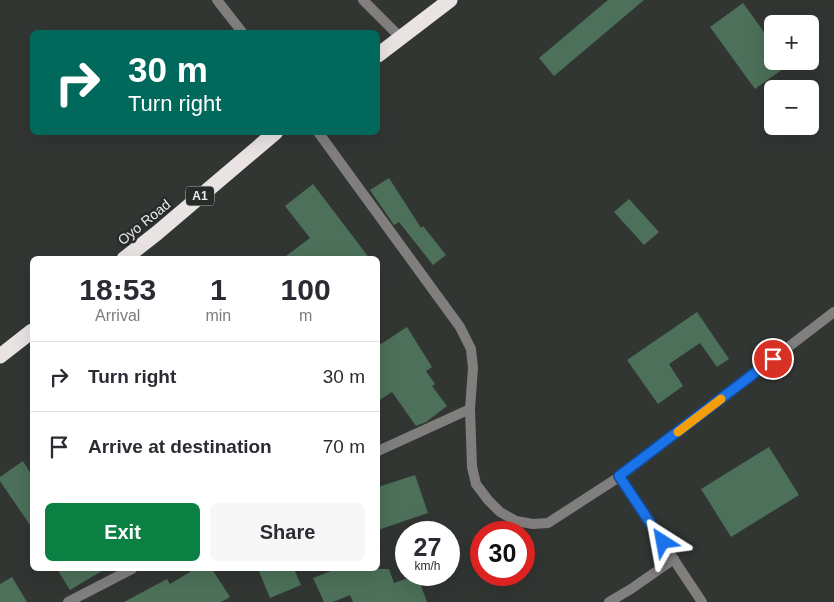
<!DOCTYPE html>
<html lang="en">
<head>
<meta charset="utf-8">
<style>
	body { margin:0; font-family:Arial,sans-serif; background:#f7f7f7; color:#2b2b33; height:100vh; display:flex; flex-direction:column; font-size:19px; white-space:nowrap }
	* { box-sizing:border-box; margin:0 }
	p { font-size:16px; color:#7c7c81 }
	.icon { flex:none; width:28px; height:28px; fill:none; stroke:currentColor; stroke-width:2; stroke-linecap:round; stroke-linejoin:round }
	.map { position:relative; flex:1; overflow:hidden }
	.drawer { position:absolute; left:30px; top:256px; width:350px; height:315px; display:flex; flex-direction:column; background:#fff; border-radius:8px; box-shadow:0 5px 20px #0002 }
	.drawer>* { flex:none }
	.guide { position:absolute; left:30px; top:30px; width:350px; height:105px; border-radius:8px; box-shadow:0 5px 20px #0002; background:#00695c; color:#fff; overflow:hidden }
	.tools { position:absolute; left:764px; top:15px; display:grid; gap:10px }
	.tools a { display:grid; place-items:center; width:55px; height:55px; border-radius:8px; background:#fff; box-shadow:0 5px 20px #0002; font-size:25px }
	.speed { position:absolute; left:395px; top:521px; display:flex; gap:10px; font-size:25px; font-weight:700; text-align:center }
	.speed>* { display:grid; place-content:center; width:65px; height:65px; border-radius:50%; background:#fff; box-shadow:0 5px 20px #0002; line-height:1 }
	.speed small { font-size:12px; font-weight:400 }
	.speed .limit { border:8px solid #d22; background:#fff; color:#111 }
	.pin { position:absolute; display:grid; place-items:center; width:42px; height:42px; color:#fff; margin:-21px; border:2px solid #fff; border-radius:50%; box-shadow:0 1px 5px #0007 }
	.me { position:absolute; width:55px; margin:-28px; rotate:326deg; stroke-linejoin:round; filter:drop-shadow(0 0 4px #0008) }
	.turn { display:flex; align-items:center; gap:18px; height:105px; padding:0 15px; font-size:22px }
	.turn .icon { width:65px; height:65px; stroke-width:2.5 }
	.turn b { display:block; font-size:35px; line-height:42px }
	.eta { display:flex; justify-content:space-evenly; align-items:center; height:85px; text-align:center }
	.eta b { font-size:30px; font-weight:800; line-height:35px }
	.primary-button { display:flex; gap:10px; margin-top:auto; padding:10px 15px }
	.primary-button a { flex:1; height:58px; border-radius:8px; background:#0b8043; color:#fff; font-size:20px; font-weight:800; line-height:58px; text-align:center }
	.primary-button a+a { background:#f7f7f7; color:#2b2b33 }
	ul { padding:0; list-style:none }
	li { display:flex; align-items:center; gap:15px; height:70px; padding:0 15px; border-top:1px solid #e1e1e2 }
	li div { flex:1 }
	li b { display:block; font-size:19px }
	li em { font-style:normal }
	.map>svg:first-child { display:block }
</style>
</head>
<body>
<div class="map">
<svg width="834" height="602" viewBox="0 0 834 602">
	<rect width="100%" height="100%" fill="#323633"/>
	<g fill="#4c7059">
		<polygon points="608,0 644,0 554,76 539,58"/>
		<polygon points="743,3 772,43 772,61 794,61 755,89 710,27"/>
		<polygon points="389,178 421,228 423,226 446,255 433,265 399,222 394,225 370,190"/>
		<polygon points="313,184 370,259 282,259 310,238 285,206"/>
		<polygon points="629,199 659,232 644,245 614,212"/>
		<polygon points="697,312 729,359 717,367 700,343 669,364 683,386 658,404 627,360"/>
		<polygon points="407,327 432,367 426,371 435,384 432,386 447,406 426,422 416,426 392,392 378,401 378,346"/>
		<polygon points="769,447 799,495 731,537 701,489"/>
		<polygon points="23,461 32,476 32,528 0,481 0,477"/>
		<polygon points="415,475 428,513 378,530 378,487"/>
		<polygon points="57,569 105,569 70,590"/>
		<polygon points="195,569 212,569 230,597 221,602 124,602 167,579 170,584"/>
		<polygon points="258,569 294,569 301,585 270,598"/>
		<polygon points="336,569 389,569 394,583 417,575 427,602 353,602 350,595 333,602 324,602 313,578"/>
		<polygon points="12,577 27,602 0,602 0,584"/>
	</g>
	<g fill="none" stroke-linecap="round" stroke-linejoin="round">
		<polyline stroke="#817e7e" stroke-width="10" points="217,0 242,32"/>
		<g stroke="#817e7e" stroke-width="10">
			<polyline points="363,0 401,38"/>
			<polyline points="318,132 460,327 471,349 473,368 470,409 472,467 476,484 488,500 500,512 516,521 533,524 548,523 619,477 834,312"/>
			<polyline points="378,451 470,409"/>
			<polyline points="619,477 702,602"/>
			<polyline points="68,602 132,569"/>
			<polyline points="609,602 631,589 674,559"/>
		</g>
		<g stroke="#eae3e3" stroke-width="15">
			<polyline points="378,55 450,0"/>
			<polyline points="124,259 157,233 276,132"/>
			<polyline points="0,356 32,331"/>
		</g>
	</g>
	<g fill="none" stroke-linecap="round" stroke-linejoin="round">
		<defs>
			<polyline id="route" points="663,542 619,476 773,359"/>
		</defs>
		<use href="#route" stroke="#114b97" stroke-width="12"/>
		<use href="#route" stroke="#1a73e8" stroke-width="9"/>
		<polyline stroke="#f59e0b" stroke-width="9" points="678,432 721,399"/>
	</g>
	<g text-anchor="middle" stroke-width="5" stroke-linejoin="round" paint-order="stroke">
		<rect fill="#282c29" stroke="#afb2b0" stroke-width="1" x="186" y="186.5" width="28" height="19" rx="4"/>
		<g font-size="12" font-weight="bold" fill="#e9ebea">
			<text x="200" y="200">A1</text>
		</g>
		<g font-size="14" fill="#e9ebea" stroke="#282c29">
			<text transform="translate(144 222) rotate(-39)" y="5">Oyo Road</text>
		</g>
	</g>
</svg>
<div class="tools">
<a>+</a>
<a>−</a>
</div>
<div class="speed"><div>27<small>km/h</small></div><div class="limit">30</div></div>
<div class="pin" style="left:773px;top:359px;background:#d93025"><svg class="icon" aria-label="arrive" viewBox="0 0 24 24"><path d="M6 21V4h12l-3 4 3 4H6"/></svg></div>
<svg class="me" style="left:663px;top:542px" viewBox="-20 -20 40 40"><path d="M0-17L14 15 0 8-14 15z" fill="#1a73e8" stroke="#fff" stroke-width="4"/></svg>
<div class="guide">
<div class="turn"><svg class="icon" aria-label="right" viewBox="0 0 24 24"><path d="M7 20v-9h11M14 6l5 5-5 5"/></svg><div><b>30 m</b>Turn right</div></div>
</div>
<section class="drawer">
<div class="eta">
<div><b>18:53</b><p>Arrival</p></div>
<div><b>1</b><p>min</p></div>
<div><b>100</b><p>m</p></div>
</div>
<ul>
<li><svg class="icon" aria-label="right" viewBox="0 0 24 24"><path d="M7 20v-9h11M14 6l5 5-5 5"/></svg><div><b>Turn right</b></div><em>30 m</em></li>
<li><svg class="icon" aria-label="arrive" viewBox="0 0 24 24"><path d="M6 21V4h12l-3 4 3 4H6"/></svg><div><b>Arrive at destination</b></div><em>70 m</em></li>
</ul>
<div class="primary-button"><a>Exit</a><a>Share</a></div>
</section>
</div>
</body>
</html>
